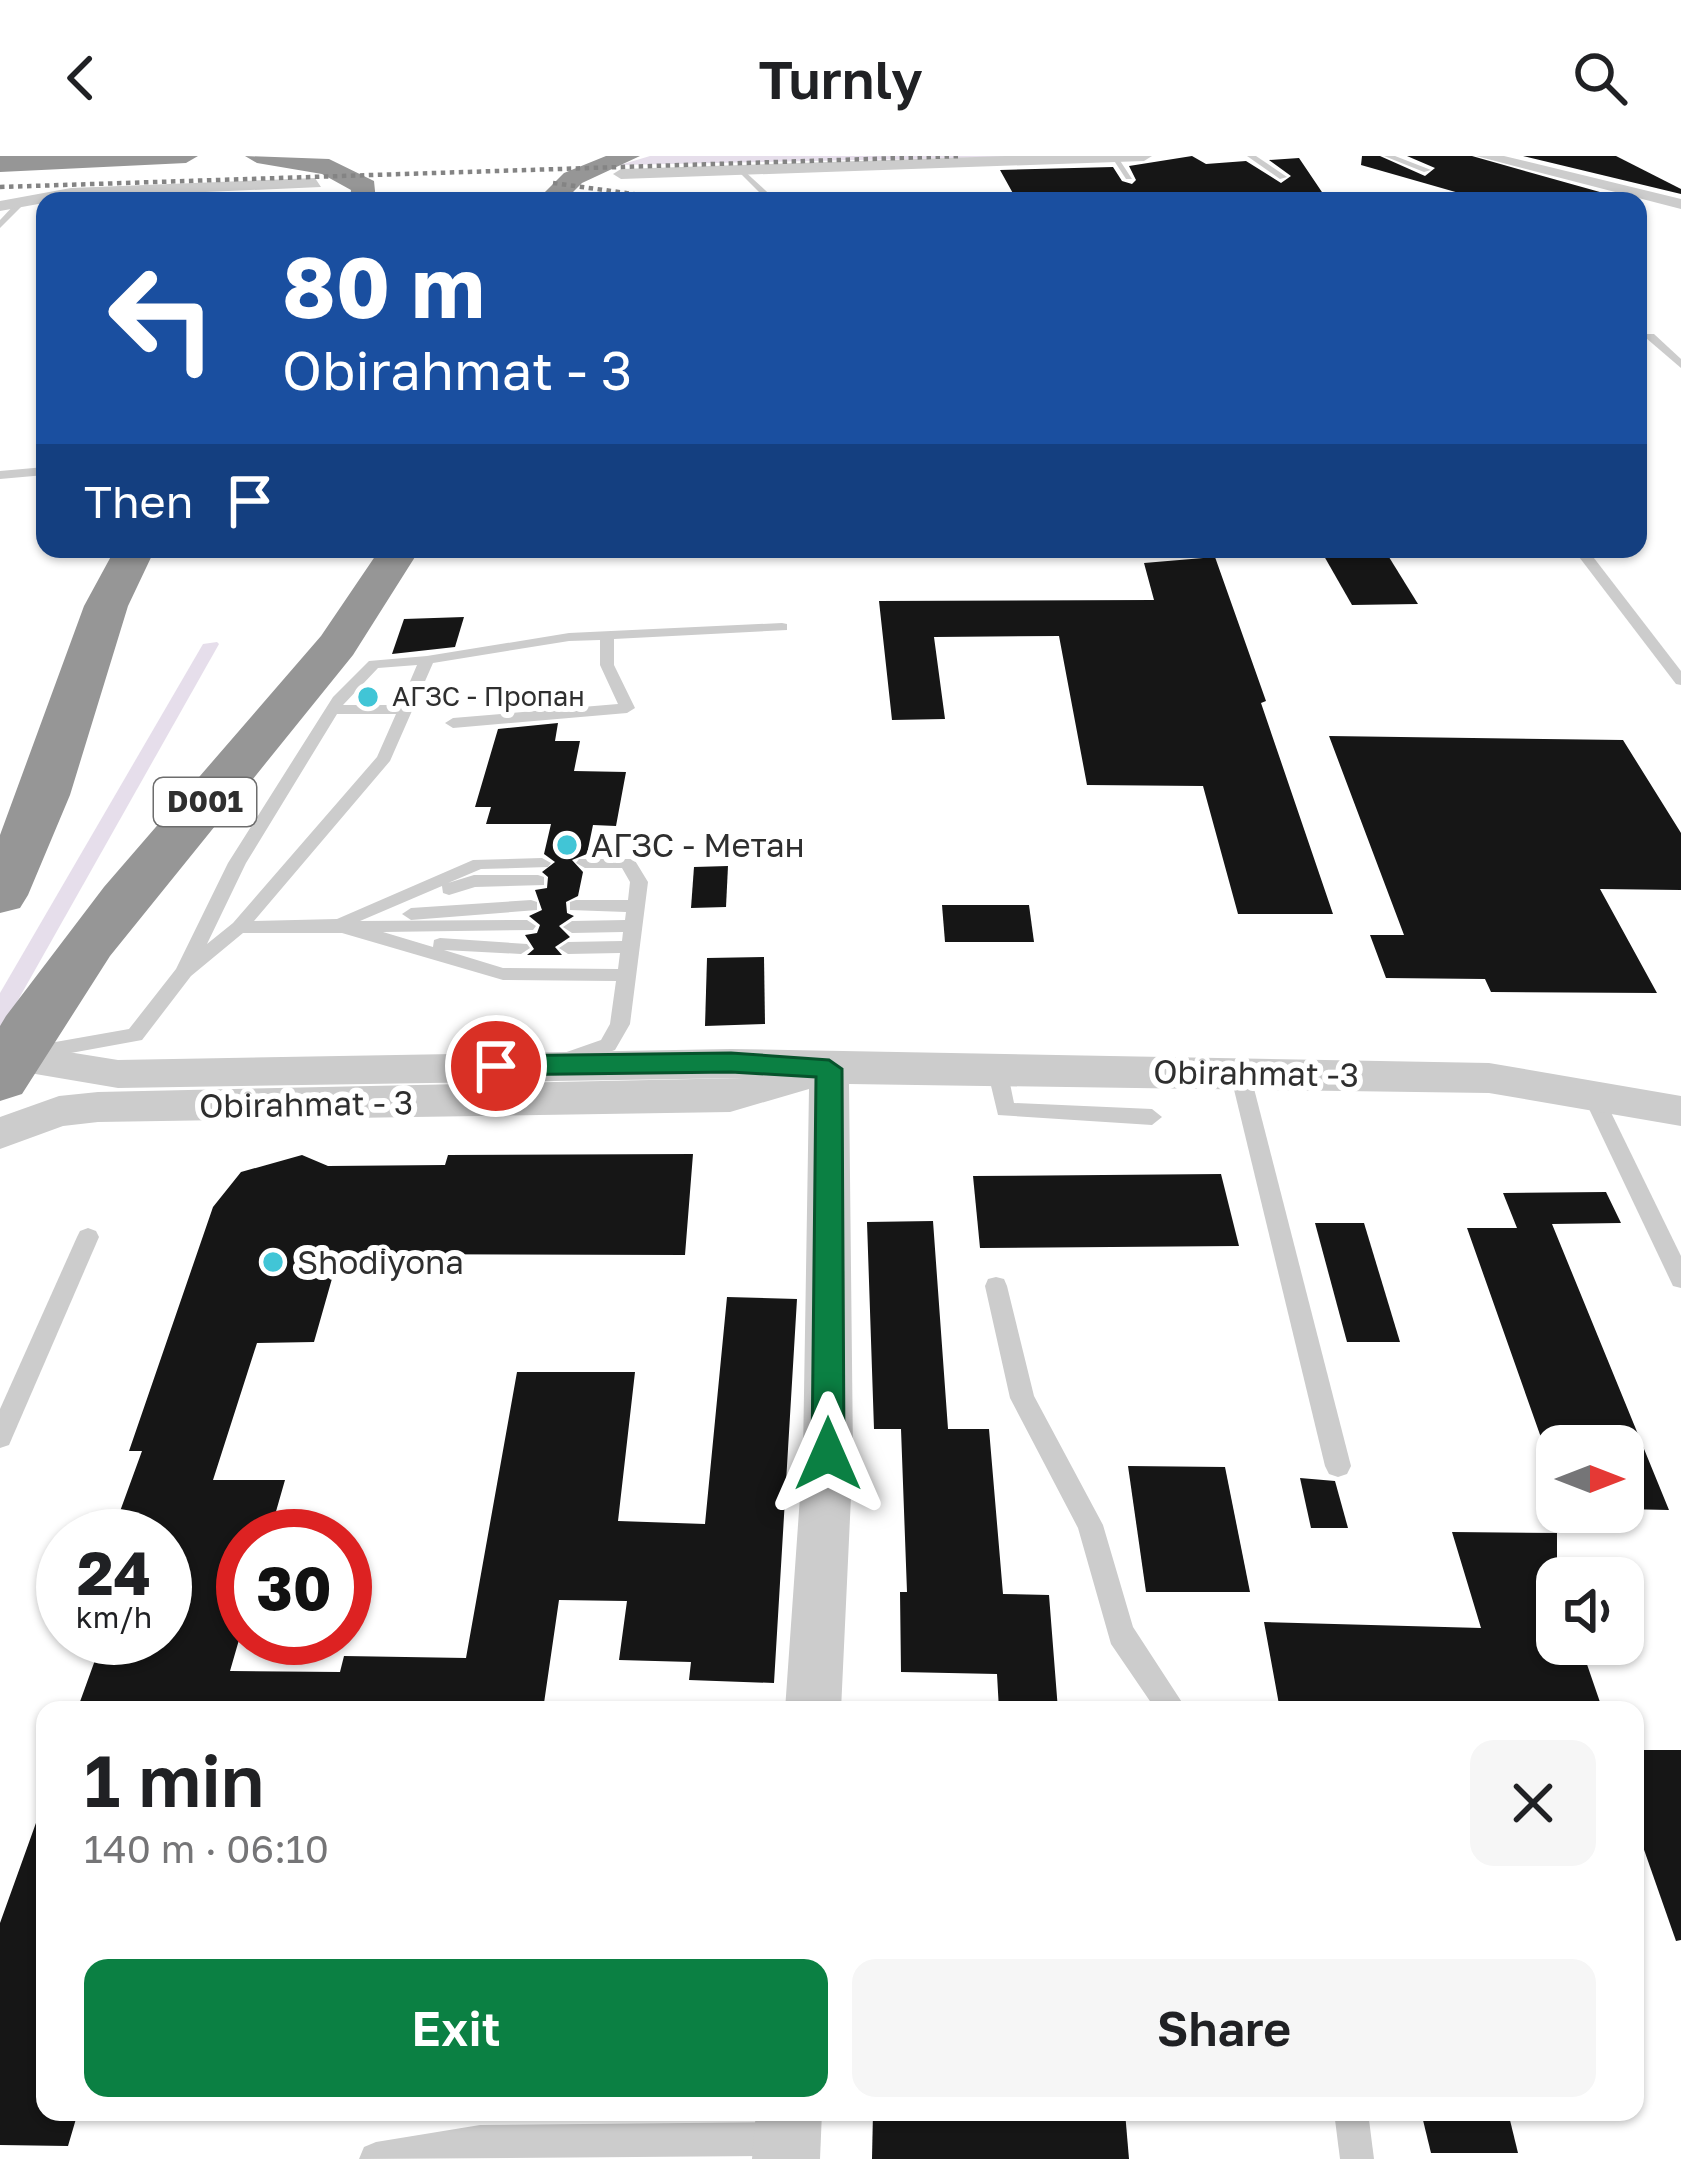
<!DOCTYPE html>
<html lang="en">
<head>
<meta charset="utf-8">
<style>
	body { margin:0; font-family:"Golos Text",sans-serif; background:#f6f6f6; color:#202124; height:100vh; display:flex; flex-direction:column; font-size:45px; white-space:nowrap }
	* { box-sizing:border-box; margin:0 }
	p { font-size:39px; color:#757577 }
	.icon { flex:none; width:66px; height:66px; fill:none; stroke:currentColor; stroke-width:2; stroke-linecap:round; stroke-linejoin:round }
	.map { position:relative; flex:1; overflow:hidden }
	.details { position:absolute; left:36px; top:1545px; width:1608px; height:420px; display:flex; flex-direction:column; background:#fff; border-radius:24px; box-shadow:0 3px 9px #0004 }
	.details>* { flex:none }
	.banner { position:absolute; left:36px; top:36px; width:1611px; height:366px; border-radius:24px; box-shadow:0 3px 9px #0004; background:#1a4fa0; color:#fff; overflow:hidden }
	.needle { width:78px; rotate:90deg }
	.buttons { position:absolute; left:1536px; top:1269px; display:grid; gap:24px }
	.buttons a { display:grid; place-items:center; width:108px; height:108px; border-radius:24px; background:#fff; box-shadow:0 3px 9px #0004; font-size:60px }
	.speed { position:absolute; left:36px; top:1353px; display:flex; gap:24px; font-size:60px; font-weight:700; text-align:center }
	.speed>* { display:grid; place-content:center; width:156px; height:156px; border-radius:50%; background:#fff; box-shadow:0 3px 9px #0004; line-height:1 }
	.speed small { font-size:30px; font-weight:400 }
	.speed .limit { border:18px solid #d22; background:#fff; color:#111 }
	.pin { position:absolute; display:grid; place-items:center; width:102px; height:102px; color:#fff; margin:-51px; border:6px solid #fff; border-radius:50%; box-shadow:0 3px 12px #0007 }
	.me { position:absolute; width:132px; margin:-66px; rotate:0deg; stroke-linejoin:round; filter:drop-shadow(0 0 9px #0008) }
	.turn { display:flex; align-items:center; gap:42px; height:252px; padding:0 48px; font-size:54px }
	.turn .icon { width:156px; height:156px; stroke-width:2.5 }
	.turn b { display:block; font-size:84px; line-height:102px }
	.then { display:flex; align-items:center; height:114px; padding:0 48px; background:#0003; gap:24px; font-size:45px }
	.round { display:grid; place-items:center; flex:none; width:126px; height:126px; border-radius:24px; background:#f6f6f6 }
	.overview { display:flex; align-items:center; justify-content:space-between; height:204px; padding:0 48px }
	h1 { font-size:72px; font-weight:600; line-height:90px }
	.button { display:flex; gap:24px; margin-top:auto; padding:24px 48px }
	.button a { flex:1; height:138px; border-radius:24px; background:#0b8043; color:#fff; font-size:48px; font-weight:600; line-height:138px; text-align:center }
	.button a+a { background:#f6f6f6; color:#202124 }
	header { display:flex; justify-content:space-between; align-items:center; height:156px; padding:0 48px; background:#fff; font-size:54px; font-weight:600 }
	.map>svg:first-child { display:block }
</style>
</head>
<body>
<header><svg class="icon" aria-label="back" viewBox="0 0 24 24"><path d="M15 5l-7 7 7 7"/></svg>Turnly<svg class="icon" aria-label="search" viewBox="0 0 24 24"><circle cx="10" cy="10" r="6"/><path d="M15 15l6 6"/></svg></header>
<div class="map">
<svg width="1681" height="2003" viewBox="0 0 1681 2003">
	<rect width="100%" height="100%" fill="#fff"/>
	<g fill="#e6deeb">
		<polygon points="650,0 1052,0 620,9"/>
		<polygon points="217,486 219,488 0,876 0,837 203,488"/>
	</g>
	<g fill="#161616">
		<polygon points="1192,0 1206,8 1246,5 1281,27 1291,20 1269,4 1299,2 1328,45 1015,41 1000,14 1113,11 1122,25 1132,28 1136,24 1129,10"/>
		<polygon points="1362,0 1380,0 1425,20 1435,12 1407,0 1472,0 1632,45 1487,45 1361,9"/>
		<polygon points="1523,0 1616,0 1681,33 1681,38"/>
		<polygon points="1320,393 1384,393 1418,448 1352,449"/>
		<polygon points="1215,401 1266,545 1261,547 1333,758 1238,758 1203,630 1087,629 1059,480 934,481 945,563 892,564 879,445 1154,444 1144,407"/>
		<polygon points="464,461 455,491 392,498 404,463"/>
		<polygon points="558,567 555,585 580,585 574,615 626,616 616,670 593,669 587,698 572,704 583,716 578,740 566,746 567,757 574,760 559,770 570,781 555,791 562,799 527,799 534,793 525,779 537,777 540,769 529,760 542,754 535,734 547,732 548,721 542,716 555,706 544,698 551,668 486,668 491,651 475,651 498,573"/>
		<polygon points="1329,580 1623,584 1681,677 1681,734 1600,733 1657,837 1491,836 1485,823 1386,822 1370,779 1404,779"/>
		<polygon points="728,710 726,751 691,752 694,711"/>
		<polygon points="942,749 1029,749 1034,786 945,786"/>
		<polygon points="764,801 765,868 705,870 707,802"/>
		<polygon points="693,998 685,1099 339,1098 314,1186 257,1187 213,1324 285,1324 269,1380 243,1380 243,1470 230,1515 340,1516 344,1500 466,1502 517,1216 635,1216 618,1365 705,1368 727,1141 797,1143 774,1527 689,1524 691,1506 619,1504 627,1445 559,1444 543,1554 77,1554 103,1482 165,1482 165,1380 111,1380 142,1295 129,1295 213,1051 241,1016 302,999 328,1010 445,1009 448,999"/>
		<polygon points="1221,1018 1239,1090 980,1092 973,1020"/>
		<polygon points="1606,1036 1621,1067 1552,1068 1669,1354 1623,1353 1623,1290 1544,1290 1467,1072 1517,1072 1503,1037"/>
		<polygon points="933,1065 948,1273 989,1273 1003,1438 1049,1439 1058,1554 999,1554 997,1518 901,1516 900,1436 907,1436 901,1273 874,1273 867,1066"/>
		<polygon points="1315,1067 1364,1067 1400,1186 1347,1186"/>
		<polygon points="1128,1310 1225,1311 1250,1436 1146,1436"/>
		<polygon points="1300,1322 1335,1325 1348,1372 1311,1372"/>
		<polygon points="1452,1376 1557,1377 1557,1488 1580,1488 1602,1552 1280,1554 1264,1466 1481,1472"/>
		<polygon points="1635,1594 1681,1594 1681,1784 1676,1785 1635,1668"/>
		<polygon points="41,1653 45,1956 78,1956 68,1990 0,1989 0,1767"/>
		<polygon points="873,1956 1125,1956 1129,2003 872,2003"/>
		<polygon points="1421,1956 1508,1956 1518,1997 1431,1997"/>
	</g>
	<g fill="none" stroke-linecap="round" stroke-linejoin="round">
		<g fill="#ccc" fill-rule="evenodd">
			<polygon points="1111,0 1117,0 1132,23 1126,23"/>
			<polygon points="1247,0 1256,0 1287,21 1280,23"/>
			<polygon points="1384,0 1395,0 1431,14 1424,16"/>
			<polygon points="735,12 741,12 777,45 768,45"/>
			<polygon points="16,47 23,49 0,72 0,64"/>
			<polygon points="1646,178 1654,178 1681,203 1681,212 1646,182"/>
			<polygon points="45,311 45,319 0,323 0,315"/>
			<polygon points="1573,393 1587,393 1681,515 1681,529 1676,528"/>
			<path d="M 782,467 L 787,468 L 787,474 L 614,483 L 614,509 L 635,552 L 627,557 L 453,572 L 445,567 L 453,562 L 618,548 L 600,509 L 600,484 L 569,485 L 433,507 L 390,605 L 254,765 L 337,763 L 473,704 L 542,702 L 551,707 L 548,711 L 481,713 L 448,727 L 474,719 L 538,719 L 544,721 L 544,729 L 475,731 L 449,739 L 443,737 L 442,730 L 360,765 L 527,764 L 536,770 L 533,774 L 383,776 L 433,791 L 434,784 L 440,782 L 527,788 L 530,792 L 521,798 L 444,794 L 503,812 L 618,813 L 620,797 L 568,798 L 559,792 L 568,786 L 622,785 L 623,776 L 572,777 L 563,771 L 572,765 L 625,764 L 626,756 L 570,754 L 570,746 L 576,744 L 628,744 L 630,726 L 622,712 L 585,712 L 576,707 L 579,703 L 634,703 L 648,726 L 630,868 L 615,894 L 568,910 L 558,903 L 561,898 L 601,884 L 610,868 L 616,825 L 503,824 L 342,777 L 243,777 L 191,820 L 142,884 L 27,905 L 17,898 L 27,891 L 129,873 L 176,813 L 228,707 L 333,541 L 369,505 L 427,500 L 569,477 ZM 417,509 L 400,549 L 343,549 L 378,512 ZM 337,558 L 396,558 L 377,601 L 233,767 L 207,788 L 246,707 Z"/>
			<polygon points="531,744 537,746 537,754 411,764 402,758 411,752"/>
			<polygon points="997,906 1007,913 1014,947 1152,953 1162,961 1152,969 998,959 987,913"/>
			<polygon points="1240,910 1250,917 1351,1310 1347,1318 1338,1321 1329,1318 1325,1310 1230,917"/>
			<polygon points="1591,929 1601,936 1681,1100 1681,1132 1673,1130 1581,936"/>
			<polygon points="88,1072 96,1075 99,1081 9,1289 0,1292 0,1253 77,1081 80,1075"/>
			<polygon points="996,1121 1004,1123 1007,1130 1034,1240 1103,1369 1133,1471 1187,1554 1156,1554 1111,1488 1078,1372 1010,1242 985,1130 988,1123"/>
			<polygon points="1334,1956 1368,1956 1374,2003 1340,2003"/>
			<polygon points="781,1966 793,1971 798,1983 793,1995 781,2000 359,2003 364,1991 376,1986 480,1969"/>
		</g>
		<g fill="#ccc" fill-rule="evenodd">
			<polygon points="1005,0 1152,0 1144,5 621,23 613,18 621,13"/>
			<polygon points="1476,0 1504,0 1681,43 1681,53"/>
			<polygon points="315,22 321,31 71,42 0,55 0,45 71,32"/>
			<polygon points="12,887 118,904 731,893 1489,907 1681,940 1681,970 1489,937 849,928 853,1298 841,1554 785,1554 803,1298 809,933 730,956 98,966 63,970 0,993 0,961 59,940 98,936 744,922 118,932 0,912 0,890"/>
			<polygon points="756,1956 822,1956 820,2003 752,2003"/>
		</g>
		<g fill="#969696" fill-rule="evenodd">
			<polygon points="0,0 198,0 186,7 0,16"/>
			<polygon points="245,0 329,3 374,25 376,45 350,45 351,34 322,18 257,7"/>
			<polygon points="606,0 640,0 582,27 564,45 536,45 564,17"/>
			<polygon points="115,393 155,393 128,450 70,639 28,739 20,752 0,757 0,679 84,450"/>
			<polygon points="380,393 420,393 353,499 110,800 22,938 0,945 0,870 6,860 104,731 321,480"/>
		</g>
		<g stroke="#848484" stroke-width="4.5" stroke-dasharray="4.5 4.5" stroke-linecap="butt">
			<polyline points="553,27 684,45"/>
			<polyline points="0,31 962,0"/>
		</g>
	</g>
	<polygon fill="#0b8043" stroke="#07532c" stroke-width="3" points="731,897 829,904 842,913 844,1298 840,1308 828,1313 817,1308 812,1298 816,921 731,916 496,919 483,910 496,900"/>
	<g fill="#41c5d6" stroke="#fff" stroke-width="4.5">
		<circle cx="368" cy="541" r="12"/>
		<circle cx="567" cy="689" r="12"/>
		<circle cx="273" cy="1106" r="12"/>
	</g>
	<g text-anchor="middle" stroke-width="12" stroke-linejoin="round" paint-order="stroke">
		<g font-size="27" fill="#2f2f2f" stroke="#fff" text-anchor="start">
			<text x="392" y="550">АГЗС - Пропан</text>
		</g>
		<rect fill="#fff" stroke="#6d6d6d" stroke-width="3" x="154" y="622" width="102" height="48" rx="9"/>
		<g font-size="30" font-weight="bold" fill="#2f2f2f">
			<text x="205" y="656">D001</text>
		</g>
		<g font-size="33" fill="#2f2f2f" stroke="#fff" text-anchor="start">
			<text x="591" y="701">АГЗС - Метан</text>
			<text x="297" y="1118">Shodiyona</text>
		</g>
		<g font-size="33" fill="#2f2f2f" stroke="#fff">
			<text transform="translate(1256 917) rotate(1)" y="12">Obirahmat -3</text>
			<text transform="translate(306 948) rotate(-1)" y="12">Obirahmat - 3</text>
		</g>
	</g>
</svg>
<div class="buttons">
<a><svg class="needle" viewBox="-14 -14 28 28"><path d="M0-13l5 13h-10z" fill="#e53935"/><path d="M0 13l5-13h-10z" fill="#757577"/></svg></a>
<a><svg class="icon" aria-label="sound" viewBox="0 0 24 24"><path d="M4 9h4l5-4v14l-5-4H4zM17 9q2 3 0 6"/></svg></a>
</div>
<div class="speed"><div>24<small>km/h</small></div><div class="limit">30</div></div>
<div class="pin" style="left:496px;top:910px;background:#d93025"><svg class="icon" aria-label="arrive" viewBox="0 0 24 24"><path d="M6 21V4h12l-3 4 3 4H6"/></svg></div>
<svg class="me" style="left:828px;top:1298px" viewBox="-20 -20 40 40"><path d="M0-17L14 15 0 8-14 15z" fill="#0b8043" stroke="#fff" stroke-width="4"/></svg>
<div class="banner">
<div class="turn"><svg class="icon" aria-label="left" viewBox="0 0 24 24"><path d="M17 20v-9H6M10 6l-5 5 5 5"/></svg><div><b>80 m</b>Obirahmat - 3</div></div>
<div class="then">Then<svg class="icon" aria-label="arrive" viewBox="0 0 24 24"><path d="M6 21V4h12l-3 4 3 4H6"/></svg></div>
</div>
<section class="details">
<div class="overview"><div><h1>1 min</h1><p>140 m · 06:10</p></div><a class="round"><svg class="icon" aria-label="close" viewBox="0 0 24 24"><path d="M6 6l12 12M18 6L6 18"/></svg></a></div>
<div class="button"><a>Exit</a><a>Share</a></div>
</section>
</div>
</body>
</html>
